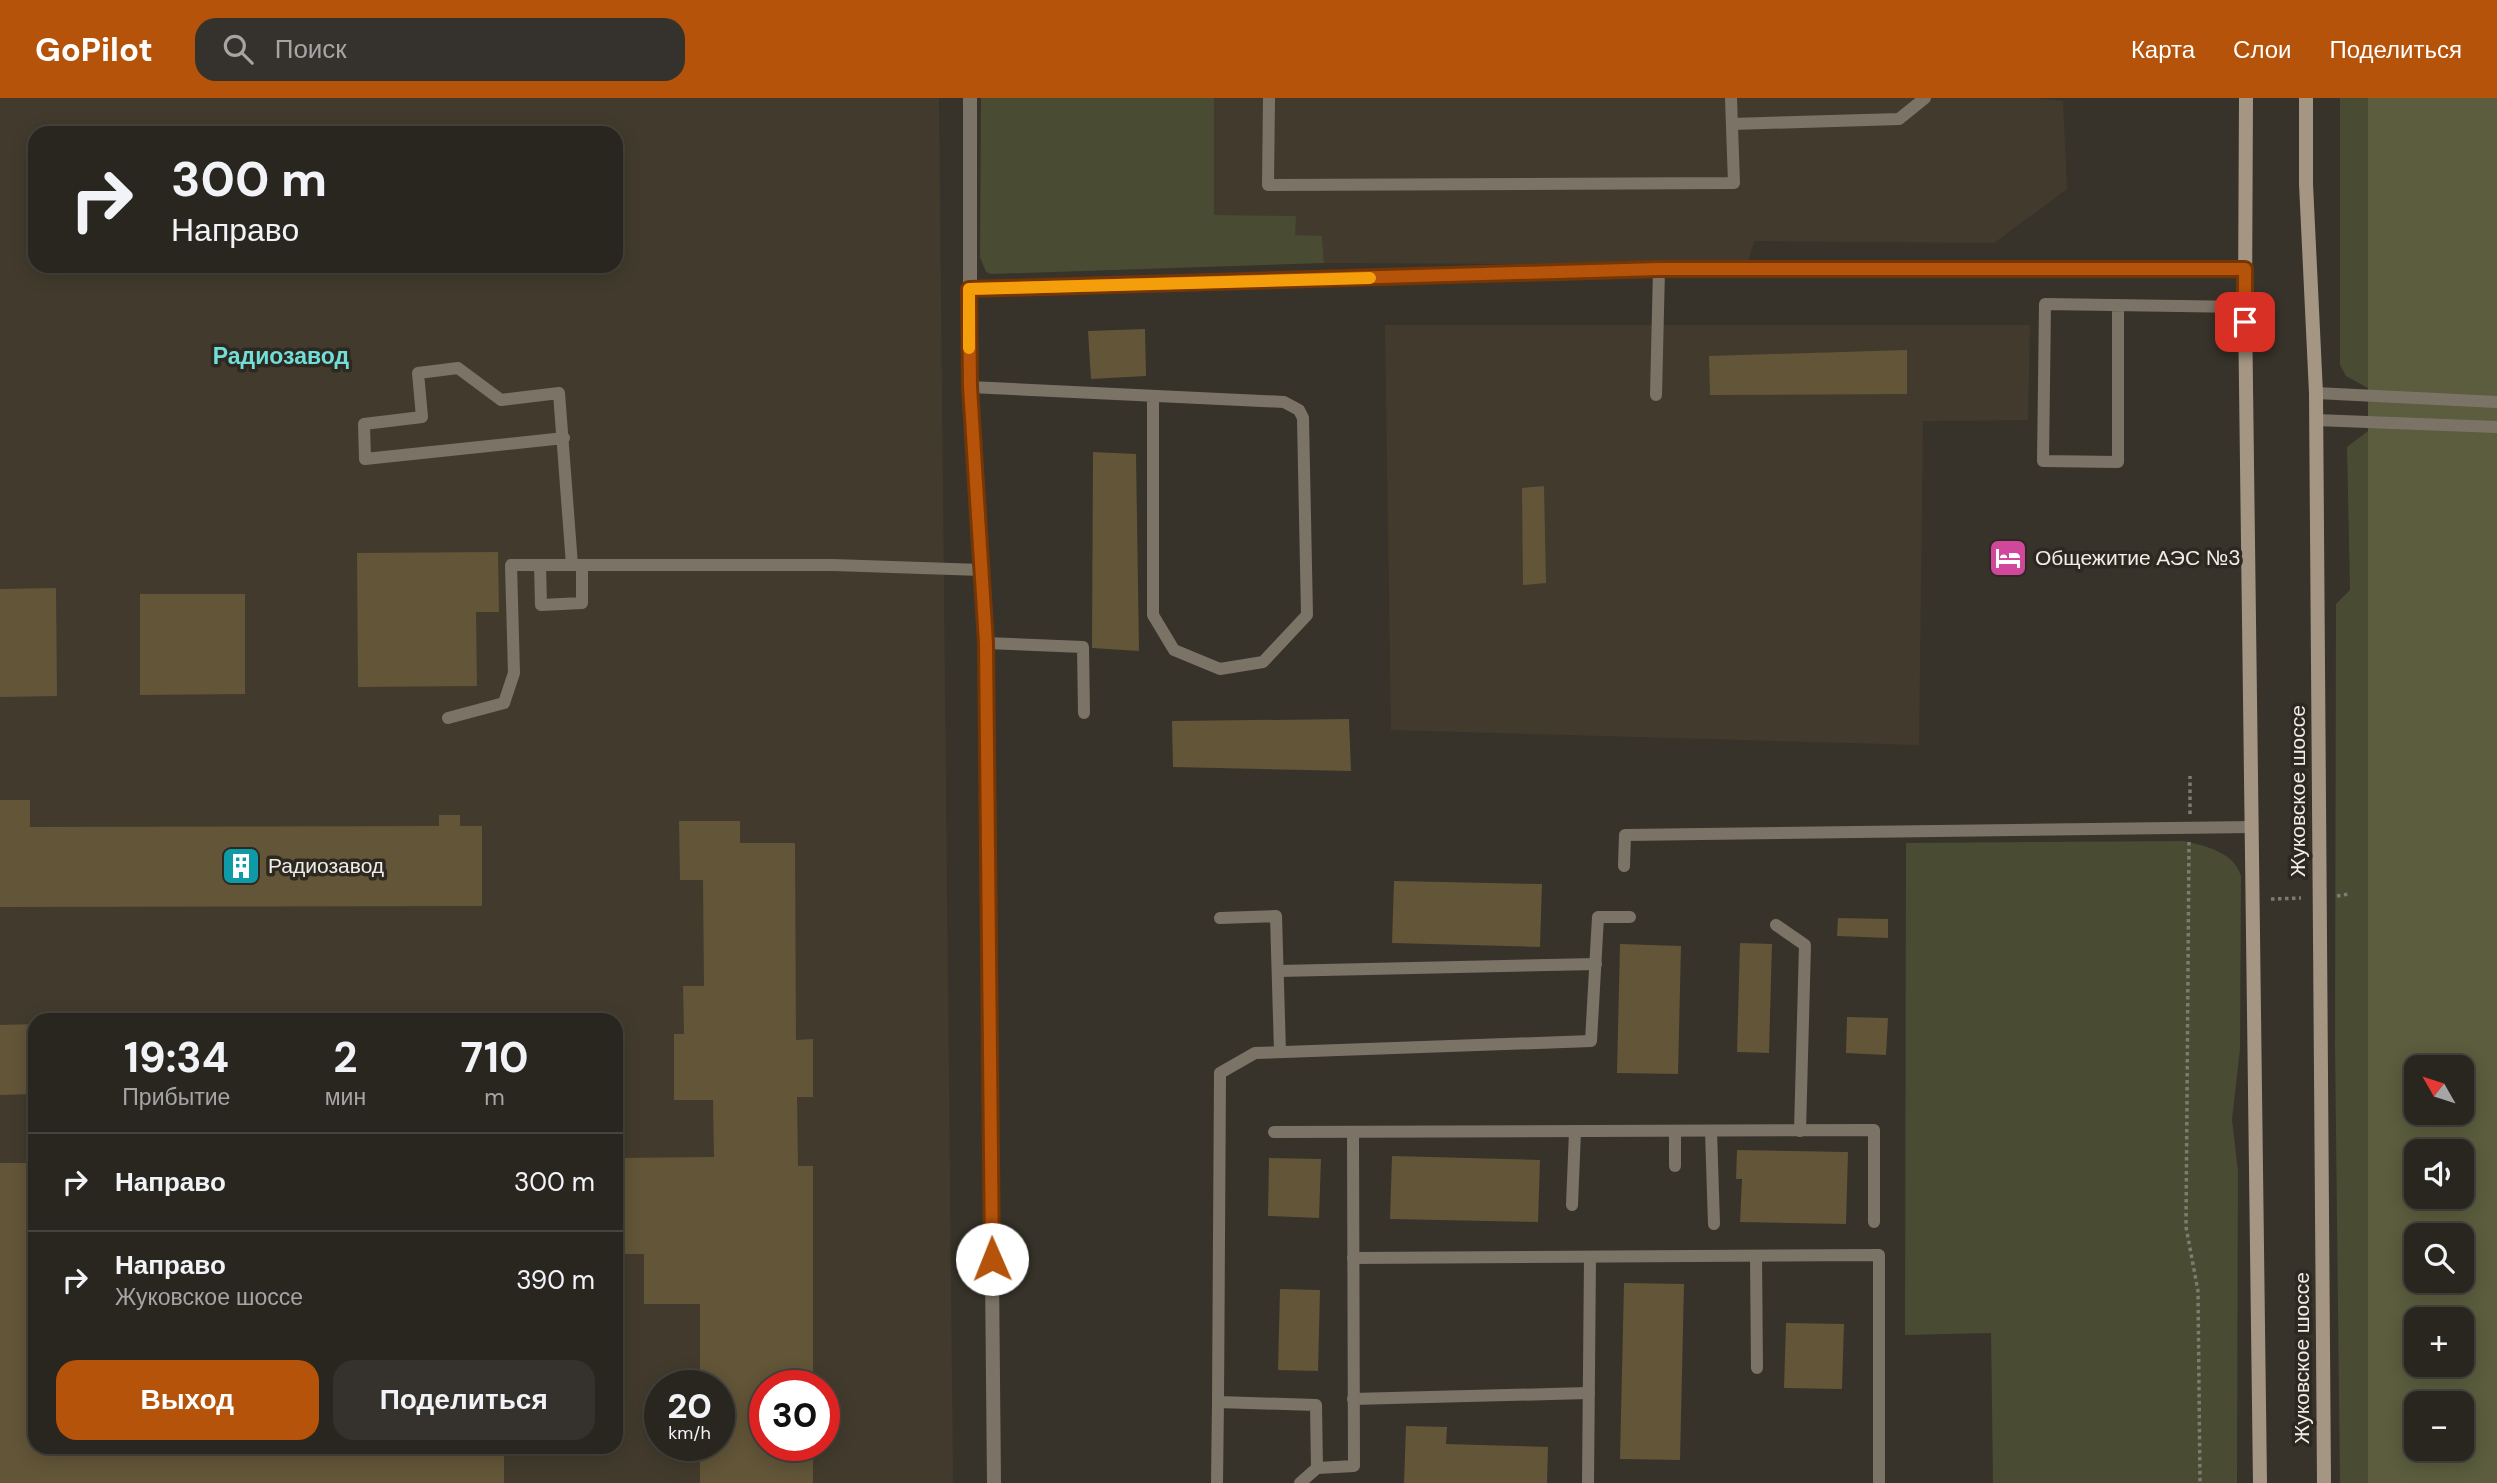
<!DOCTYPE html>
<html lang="ru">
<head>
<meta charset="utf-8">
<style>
	body { margin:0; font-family:"DM Sans",sans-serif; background:#35322d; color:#f1f3f6; height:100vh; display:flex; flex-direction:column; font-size:26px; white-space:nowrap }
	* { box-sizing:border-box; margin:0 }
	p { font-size:23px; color:#a5a5a5 }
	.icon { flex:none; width:38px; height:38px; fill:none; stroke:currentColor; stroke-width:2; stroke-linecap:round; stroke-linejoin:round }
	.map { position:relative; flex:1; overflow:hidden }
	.details { position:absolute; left:28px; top:915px; width:595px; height:441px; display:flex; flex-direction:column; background:#292620; border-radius:21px; box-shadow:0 4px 18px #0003,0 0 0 2px #45433e }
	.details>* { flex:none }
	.hud { position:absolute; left:28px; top:28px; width:595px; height:147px; border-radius:21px; box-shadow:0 4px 18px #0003,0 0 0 2px #45433e; background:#292620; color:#f1f3f6; overflow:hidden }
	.needle { width:46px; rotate:309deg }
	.controls { position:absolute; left:2404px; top:957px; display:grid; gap:14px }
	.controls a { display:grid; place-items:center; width:70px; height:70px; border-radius:14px; background:#292620; box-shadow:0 4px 18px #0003,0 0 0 2px #45433e; font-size:35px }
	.speed { position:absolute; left:644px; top:1272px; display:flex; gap:14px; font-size:35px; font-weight:700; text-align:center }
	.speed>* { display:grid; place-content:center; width:91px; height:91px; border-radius:50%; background:#292620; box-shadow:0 4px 18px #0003,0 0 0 2px #45433e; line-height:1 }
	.speed small { font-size:18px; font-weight:400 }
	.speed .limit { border:10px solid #d22; background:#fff; color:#111 }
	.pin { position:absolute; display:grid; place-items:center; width:60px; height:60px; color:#fff; margin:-30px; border-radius:14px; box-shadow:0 4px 10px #0006 }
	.me { position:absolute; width:77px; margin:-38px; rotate:359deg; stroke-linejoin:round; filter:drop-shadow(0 0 5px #0008) }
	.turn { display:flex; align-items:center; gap:24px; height:147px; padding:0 28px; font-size:32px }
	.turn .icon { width:91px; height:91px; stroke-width:2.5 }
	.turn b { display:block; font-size:49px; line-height:60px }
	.eta { display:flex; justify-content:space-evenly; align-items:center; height:119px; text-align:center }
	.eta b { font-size:42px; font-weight:700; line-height:49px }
	.cta { display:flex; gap:14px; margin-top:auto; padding:14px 28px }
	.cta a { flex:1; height:80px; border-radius:21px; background:#b45309; color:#fff; font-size:28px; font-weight:700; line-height:80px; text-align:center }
	.cta a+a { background:#35322d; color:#f1f3f6 }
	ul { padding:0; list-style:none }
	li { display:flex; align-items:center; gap:21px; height:98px; padding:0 28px; border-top:2px solid #45433e }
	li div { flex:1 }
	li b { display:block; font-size:26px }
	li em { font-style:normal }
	header { display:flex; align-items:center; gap:42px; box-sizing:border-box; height:98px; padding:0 35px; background:#b45309; color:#fff }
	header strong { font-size:33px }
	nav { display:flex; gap:38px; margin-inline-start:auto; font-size:24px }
	.search { width:490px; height:63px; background:#35322d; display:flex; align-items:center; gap:18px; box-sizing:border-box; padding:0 24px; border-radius:21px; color:#a5a5a5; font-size:26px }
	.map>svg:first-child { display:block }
</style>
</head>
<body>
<header>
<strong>GoPilot</strong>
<div class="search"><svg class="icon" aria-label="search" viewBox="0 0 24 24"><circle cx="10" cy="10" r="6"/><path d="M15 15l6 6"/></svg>Поиск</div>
<nav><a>Карта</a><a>Слои</a><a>Поделиться</a></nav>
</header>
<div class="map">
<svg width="2497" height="1385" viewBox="0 0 2497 1385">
	<rect width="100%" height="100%" fill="#37332a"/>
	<g fill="#423b2d" fill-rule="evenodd">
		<path d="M 0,0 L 939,0 L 953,1385 L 0,1385 ZM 35,35 L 616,35 L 616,168 L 35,168 ZM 35,922 L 616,922 L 616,1349 L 35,1349 ZM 660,1288 L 719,1288 L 719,1348 L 660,1348 ZM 765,1288 L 824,1288 L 824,1348 L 765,1348 Z"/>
		<polygon points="1214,0 2036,0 2063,3 2067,91 1994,145 1754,143 1747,167 1324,165 1322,139 1295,137 1214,117"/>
		<polygon points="1385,227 2030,227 2028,322 1923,323 1919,647 1391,632"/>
	</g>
	<g fill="#494b32" fill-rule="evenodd">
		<polygon points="981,0 1214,0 1214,117 1296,118 1295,137 1322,138 1324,165 991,176 986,174 980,159"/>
		<path d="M 2340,0 L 2497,0 L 2497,1385 L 2340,1385 L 2335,946 L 2336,506 L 2350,492 L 2347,349 L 2368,333 L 2368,290 L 2346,278 L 2340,267 ZM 2417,970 L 2462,970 L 2462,1015 L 2417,1015 ZM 2417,1054 L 2462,1054 L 2462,1099 L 2417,1099 ZM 2417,1138 L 2462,1138 L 2462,1183 L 2417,1183 ZM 2417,1222 L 2462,1222 L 2462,1267 L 2417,1267 ZM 2417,1306 L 2462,1306 L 2462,1351 L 2417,1351 Z"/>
		<path d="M 2184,743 C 2206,748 2234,754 2241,778 L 2240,951 L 2232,1022 L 2238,1073 L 2237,1385 L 1993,1385 L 1991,1235 L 1905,1237 L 1906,745 Z"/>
	</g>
	<path fill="#5b5d3e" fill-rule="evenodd" d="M 2368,0 L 2497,0 L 2497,1385 L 2368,1385 ZM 2417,970 L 2462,970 L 2462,1015 L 2417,1015 ZM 2417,1054 L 2462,1054 L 2462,1099 L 2417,1099 ZM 2417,1138 L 2462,1138 L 2462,1183 L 2417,1183 ZM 2417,1222 L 2462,1222 L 2462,1267 L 2417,1267 ZM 2417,1306 L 2462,1306 L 2462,1351 L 2417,1351 Z"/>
	<g fill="#625538">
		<polygon points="1145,231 1146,278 1091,281 1088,233"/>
		<polygon points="1907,252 1907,296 1710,297 1709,258"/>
		<polygon points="1093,354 1136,356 1139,553 1092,550"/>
		<polygon points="1544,388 1546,485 1523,487 1522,390"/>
		<polygon points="498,454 499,514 476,514 477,588 358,589 357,455"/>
		<polygon points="56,490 57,598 0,599 0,491"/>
		<polygon points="140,496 245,496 245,596 140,597"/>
		<polygon points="1349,621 1351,673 1173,669 1172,623"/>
		<polygon points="0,702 30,702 30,729 439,728 439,717 460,717 460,728 482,728 482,808 0,809"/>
		<polygon points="679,723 740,723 740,745 795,745 796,942 813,941 813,999 797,999 798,1068 813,1068 813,1288 765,1288 765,1348 813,1348 813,1385 700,1385 700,1348 719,1348 719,1288 700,1288 700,1206 644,1206 644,1156 616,1156 616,1060 714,1059 713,1002 674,1002 674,936 684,936 683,888 704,888 703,782 680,782"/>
		<polygon points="1394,783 1542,786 1540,849 1392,845"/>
		<polygon points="1838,820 1888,821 1888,840 1837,838"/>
		<polygon points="1740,845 1772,846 1769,955 1737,954"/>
		<polygon points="1620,846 1681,848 1678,976 1617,975"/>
		<polygon points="1847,919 1888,920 1886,957 1846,955"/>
		<polygon points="35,926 35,996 0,997 0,927"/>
		<polygon points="1737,1052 1848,1054 1846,1126 1740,1124 1742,1081 1736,1081"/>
		<polygon points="1392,1058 1540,1062 1538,1124 1390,1121"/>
		<polygon points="1269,1060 1321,1061 1319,1120 1268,1118"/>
		<polygon points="0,1065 35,1065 35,1349 504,1349 504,1385 0,1385"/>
		<polygon points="1624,1185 1684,1186 1680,1362 1620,1361"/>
		<polygon points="1280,1191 1320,1192 1318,1273 1278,1272"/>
		<polygon points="1786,1225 1844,1226 1842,1291 1784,1290"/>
		<polygon points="1406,1328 1447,1329 1446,1346 1548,1349 1547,1385 1404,1385"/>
	</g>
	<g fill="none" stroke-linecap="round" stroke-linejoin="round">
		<g stroke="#7e7b73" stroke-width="3.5" stroke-dasharray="3.5 3.5" stroke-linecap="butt">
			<polyline points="2190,716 2190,678"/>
			<polyline points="2189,744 2186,1129 2198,1193 2200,1385"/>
			<polyline points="2337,798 2349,796"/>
			<polyline points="2271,801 2301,800"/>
		</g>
		<g stroke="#7c7367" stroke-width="12">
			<polyline points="1269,0 1268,87 1734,85 1731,0"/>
			<polyline points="1732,26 1899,21 1925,0"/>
			<polyline points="969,191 1659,171 2245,171"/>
			<polyline points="2118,207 2118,364 2043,363 2045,206 2245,209"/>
			<polyline points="970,289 1284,304 1299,312 1303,320 1307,517 1263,564 1220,571 1174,552 1153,517 1153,299"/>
			<polyline points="2316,295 2497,304"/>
			<polyline points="1656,297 1659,171"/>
			<polyline points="2316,322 2497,329"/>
			<polyline points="564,340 365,361 364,326 422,319 418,275 458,270 501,302 559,295 572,467"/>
			<polyline points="540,467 541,507 582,505 582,467"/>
			<polyline points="986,545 1083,549 1084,615"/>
			<polyline points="448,620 504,605 514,575 511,467 833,467 981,472"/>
			<polyline points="1624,768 1625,737 2252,729"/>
			<polyline points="1220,820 1276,818 1280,954"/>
			<polyline points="1776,827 1805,847 1800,1033"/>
			<polyline points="1278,873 1596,866"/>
			<polyline points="1711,1033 1714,1126"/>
			<polyline points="1274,1034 1874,1032 1874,1124"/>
			<polyline points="1675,1068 1675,1033"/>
			<polyline points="1572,1107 1575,1033"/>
			<polyline points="1756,1158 1757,1270"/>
			<polyline points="1353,1160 1879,1157 1879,1385"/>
			<polyline points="1353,1301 1589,1295"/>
			<polyline points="1317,1370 1354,1368 1353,1034"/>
			<polyline points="1217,1385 1218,1304"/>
			<polyline points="1300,1385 1317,1370 1316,1307 1218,1304 1220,975 1255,955 1591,943 1598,819 1630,819"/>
			<polyline points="1588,1385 1590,1159"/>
		</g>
		<polyline stroke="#7c7367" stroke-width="14" points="970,0 970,289 986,545 994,1385"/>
		<g stroke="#a59684" stroke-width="14">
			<polyline points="2246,0 2245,209 2260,1385"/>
			<polyline points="2306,0 2306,86 2316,295 2324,1385"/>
		</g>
	</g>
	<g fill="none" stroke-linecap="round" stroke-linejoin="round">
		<defs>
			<polyline id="route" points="992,1161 986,545 970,289 969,191 1659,171 2245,171 2245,224"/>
		</defs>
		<use href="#route" stroke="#753606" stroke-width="18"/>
		<use href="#route" stroke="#b45309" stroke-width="12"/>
		<polyline stroke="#f59e0b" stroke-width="12" points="969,250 969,191 1370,180"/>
	</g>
	<defs>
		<symbol id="hotel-square" viewBox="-11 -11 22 22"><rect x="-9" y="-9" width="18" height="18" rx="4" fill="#d1479c" stroke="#2d2921"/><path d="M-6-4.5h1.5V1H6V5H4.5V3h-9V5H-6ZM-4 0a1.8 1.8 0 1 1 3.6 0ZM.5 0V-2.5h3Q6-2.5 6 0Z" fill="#fff"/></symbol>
		<symbol id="building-square" viewBox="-11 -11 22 22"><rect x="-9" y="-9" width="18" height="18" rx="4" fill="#0f9aa8" stroke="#2d2921"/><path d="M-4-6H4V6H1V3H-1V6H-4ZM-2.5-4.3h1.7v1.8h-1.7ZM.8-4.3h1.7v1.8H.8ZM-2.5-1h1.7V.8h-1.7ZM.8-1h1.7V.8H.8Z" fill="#fff"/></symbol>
	</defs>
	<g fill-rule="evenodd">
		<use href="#hotel-square" x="1986" y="438" width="44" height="44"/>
		<use href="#building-square" x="219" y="746" width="44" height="44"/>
	</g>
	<g text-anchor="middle" stroke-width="7" stroke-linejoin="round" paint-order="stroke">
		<g font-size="21" fill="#f0ede8" stroke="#2d2921" text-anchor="start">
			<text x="2035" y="467">Общежитие АЭС №3</text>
			<text x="268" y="775">Радиозавод</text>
		</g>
		<g font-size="21" fill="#f0ede8" stroke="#2d2921">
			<text transform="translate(2298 693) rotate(-90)" y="7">Жуковское шоссе</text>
			<text transform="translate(2302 1260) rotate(-90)" y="7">Жуковское шоссе</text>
		</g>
		<g font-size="23" font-weight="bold" fill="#72ded8" stroke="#2d2921">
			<text x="281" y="266">Радиозавод</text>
		</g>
	</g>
</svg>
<div class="controls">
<a><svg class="needle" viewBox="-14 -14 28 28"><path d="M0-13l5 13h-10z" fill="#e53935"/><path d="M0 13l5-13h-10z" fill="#a5a5a5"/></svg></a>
<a><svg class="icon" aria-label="sound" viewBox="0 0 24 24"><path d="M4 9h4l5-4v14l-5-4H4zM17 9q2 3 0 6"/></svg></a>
<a><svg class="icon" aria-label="search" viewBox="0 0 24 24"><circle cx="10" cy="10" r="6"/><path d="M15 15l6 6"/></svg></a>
<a>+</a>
<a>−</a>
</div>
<div class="speed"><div>20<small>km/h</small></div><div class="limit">30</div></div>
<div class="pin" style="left:2245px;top:224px;background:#d93025"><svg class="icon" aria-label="arrive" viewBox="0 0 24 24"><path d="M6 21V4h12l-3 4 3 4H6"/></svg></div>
<svg class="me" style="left:992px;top:1161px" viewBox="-20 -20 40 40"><circle r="19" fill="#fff"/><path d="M0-13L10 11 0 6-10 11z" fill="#b45309"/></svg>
<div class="hud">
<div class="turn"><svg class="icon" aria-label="right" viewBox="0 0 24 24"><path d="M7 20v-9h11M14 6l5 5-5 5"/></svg><div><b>300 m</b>Направо</div></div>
</div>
<section class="details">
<div class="eta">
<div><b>19:34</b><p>Прибытие</p></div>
<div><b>2</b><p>мин</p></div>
<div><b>710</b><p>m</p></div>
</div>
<ul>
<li><svg class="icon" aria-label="right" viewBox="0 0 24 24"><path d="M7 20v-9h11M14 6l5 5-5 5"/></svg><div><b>Направо</b></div><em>300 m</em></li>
<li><svg class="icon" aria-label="right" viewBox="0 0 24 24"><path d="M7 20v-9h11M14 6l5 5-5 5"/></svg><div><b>Направо</b><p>Жуковское шоссе</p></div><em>390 m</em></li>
</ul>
<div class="cta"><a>Выход</a><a>Поделиться</a></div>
</section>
</div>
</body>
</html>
